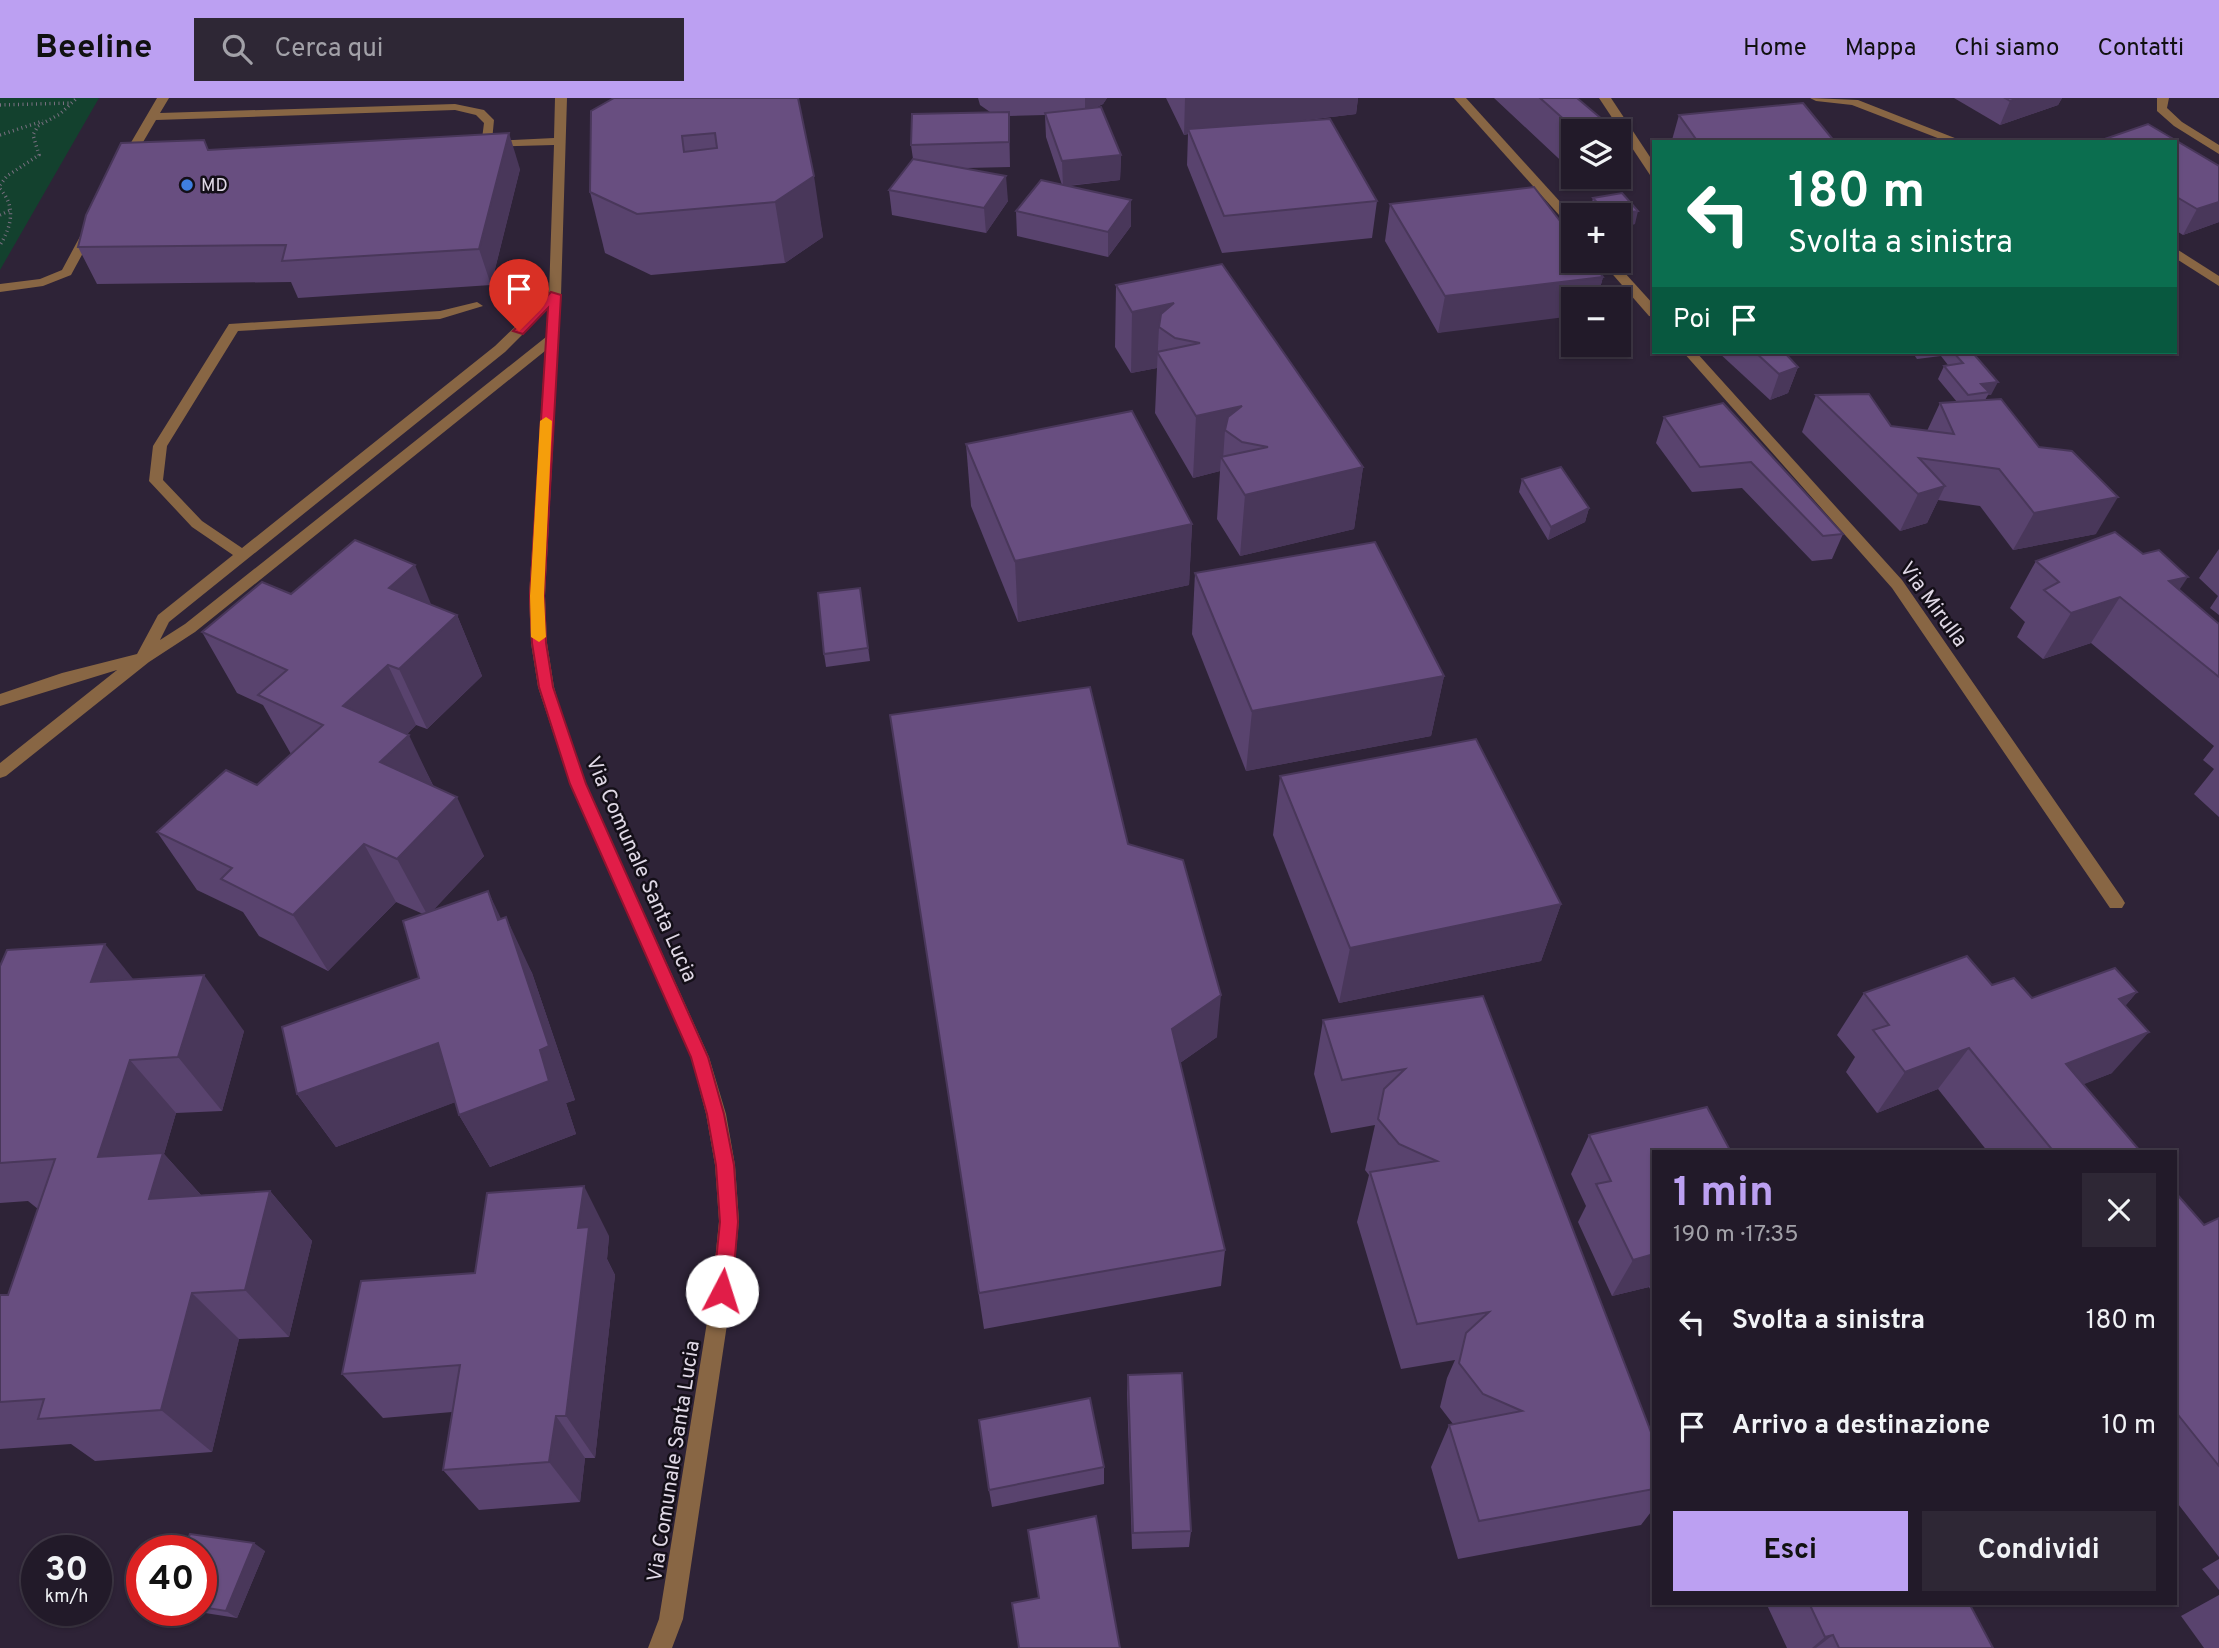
<!DOCTYPE html>
<html lang="it">
<head>
<meta charset="utf-8">
<style>
	body { margin:0; font-family:Overpass,sans-serif; background:#2e2735; color:#f1f3f6; height:100vh; display:flex; flex-direction:column; font-size:26px; white-space:nowrap }
	* { box-sizing:border-box; margin:0 }
	p { font-size:23px; color:#a2a1a8 }
	.icon { flex:none; width:38px; height:38px; fill:none; stroke:currentColor; stroke-width:2; stroke-linecap:round; stroke-linejoin:round }
	.map { position:relative; flex:1; overflow:hidden }
	.sheet { position:absolute; left:1652px; top:1052px; width:525px; height:455px; display:flex; flex-direction:column; background:#221a29; border-radius:0px; box-shadow:0 2px 5px #0004,0 0 0 2px #3f3846 }
	.sheet>* { flex:none }
	.hud { position:absolute; left:1652px; top:42px; width:525px; height:214px; border-radius:0px; box-shadow:0 2px 5px #0004,0 0 0 2px #3f3846; background:#0b6e4f; color:#fff; overflow:hidden }
	.buttons { position:absolute; left:1561px; top:21px; display:grid; gap:14px }
	.buttons a { display:grid; place-items:center; width:70px; height:70px; border-radius:0px; background:#221a29; box-shadow:0 2px 5px #0004,0 0 0 2px #3f3846; font-size:35px }
	.speed { position:absolute; left:21px; top:1437px; display:flex; gap:14px; font-size:35px; font-weight:700; text-align:center }
	.speed>* { display:grid; place-content:center; width:91px; height:91px; border-radius:50%; background:#221a29; box-shadow:0 2px 5px #0004,0 0 0 2px #3f3846; line-height:1 }
	.speed small { font-size:18px; font-weight:400 }
	.speed .limit { border:10px solid #d22; background:#fff; color:#111 }
	.pin { position:absolute; display:grid; place-items:center; width:60px; height:60px; color:#fff; margin:-72px -30px; border-radius:50% 50% 50% 0; rotate:-45deg; box-shadow:0 0 7px #0007 }
	.pin .icon { rotate:45deg }
	.me { position:absolute; width:77px; margin:-38px; rotate:5deg; stroke-linejoin:round; filter:drop-shadow(0 0 5px #0008) }
	.turn { display:flex; align-items:center; gap:24px; height:147px; padding:0 21px; font-size:32px }
	.turn .icon { width:91px; height:91px; stroke-width:2.5 }
	.turn b { display:block; font-size:49px; line-height:60px }
	.then { display:flex; align-items:center; height:66px; padding:0 21px; background:#0003; gap:14px; font-size:26px }
	.round { display:grid; place-items:center; flex:none; width:74px; height:74px; border-radius:0px; background:#2e2735 }
	.head { display:flex; align-items:center; justify-content:space-between; height:119px; padding:0 21px }
	h1 { font-size:42px; font-weight:700; line-height:52px; color:#bca0f2 }
	.action { display:flex; gap:14px; margin-top:auto; padding:14px 21px }
	.action a { flex:1; height:80px; border-radius:0px; background:#bca0f2; color:#111; font-size:28px; font-weight:700; line-height:80px; text-align:center }
	.action a+a { background:#2e2735; color:#f1f3f6 }
	ul { padding:0; list-style:none }
	li { display:flex; align-items:center; gap:21px; height:105px; padding:0 21px }
	li div { flex:1 }
	li b { display:block; font-size:26px }
	li em { font-style:normal }
	header { display:flex; align-items:center; gap:42px; box-sizing:border-box; height:98px; padding:0 35px; background:#bca0f2; color:#111 }
	header strong { font-size:33px }
	nav { display:flex; gap:38px; margin-inline-start:auto; font-size:24px }
	.search { width:490px; height:63px; background:#2e2735; display:flex; align-items:center; gap:18px; box-sizing:border-box; padding:0 24px; border-radius:0px; color:#a2a1a8; font-size:26px }
	.map>svg:first-child { display:block }
</style>
</head>
<body>
<header>
<strong>Beeline</strong>
<div class="search"><svg class="icon" aria-label="search" viewBox="0 0 24 24"><circle cx="10" cy="10" r="6"/><path d="M15 15l6 6"/></svg>Cerca qui</div>
<nav><a>Home</a><a>Mappa</a><a>Chi siamo</a><a>Contatti</a></nav>
</header>
<div class="map">
<svg width="2219" height="1550" viewBox="0 0 2219 1550">
	<rect width="100%" height="100%" fill="#2e2337"/>
	<polygon fill="#13412e" points="0,0 99,0 0,172"/>
	<g fill="none" stroke-linecap="round" stroke-linejoin="round">
		<g stroke="#797081" stroke-width="3.5" stroke-dasharray="1 3.5" stroke-linecap="butt">
			<polyline points="0,7 72,5"/>
			<polyline points="0,37 43,23"/>
			<polyline points="0,87 7,78 39,57 33,37 38,28 60,16 77,0"/>
			<path d="M 0,91 C 16,108 12,128 0,147"/>
			<polyline points="0,117 11,112"/>
		</g>
		<g fill="#864" fill-rule="evenodd">
			<path d="M 157,0 L 169,0 L 160,15 L 455,6 L 484,12 L 494,22 L 492,43 L 554,40 L 555,0 L 567,0 L 561,197 L 545,498 L 547,545 L 554,589 L 567,635 L 586,686 L 709,959 L 726,1016 L 735,1067 L 739,1123 L 732,1193 L 683,1521 L 672,1550 L 648,1550 L 659,1521 L 712,1193 L 719,1123 L 715,1067 L 706,1016 L 691,959 L 570,686 L 538,589 L 531,545 L 529,498 L 545,253 L 195,534 L 149,564 L 6,678 L 0,680 L 0,665 L 117,572 L 0,608 L 0,596 L 62,575 L 137,556 L 158,517 L 233,457 L 192,429 L 149,383 L 153,348 L 229,226 L 440,213 L 477,204 L 483,208 L 440,221 L 238,233 L 167,348 L 163,382 L 202,423 L 242,450 L 495,248 L 549,196 L 554,47 L 481,49 L 484,25 L 476,17 L 455,12 L 156,22 L 129,68 L 121,68 L 119,65 ZM 548,211 L 546,239 L 185,526 L 160,542 L 169,524 L 505,254 Z"/>
			<polygon points="1454,0 1466,0 1573,118 1573,129 1569,128"/>
			<polygon points="1599,0 1611,0 1654,65 1654,77 1650,77"/>
			<polygon points="1810,0 1858,2 1965,44 1948,44 1852,7 1816,3"/>
			<polygon points="2157,0 2169,0 2167,10 2182,24 2219,47 2219,56 2174,28 2157,13"/>
			<polygon points="90,127 96,131 71,177 43,188 0,194 0,186 40,181 62,172 84,131"/>
			<polygon points="2175,150 2219,178 2219,188 2175,160"/>
			<polygon points="1601,163 1614,163 1654,207 1654,219 1649,218"/>
			<polygon points="1683,254 1696,254 1902,482 2122,800 2125,805 2122,810 2110,810 1892,490"/>
		</g>
	</g>
	<g fill="#59436e">
		<polygon points="614,0 798,0 823,139 785,165 651,177 605,155 590,94"/>
		<polygon points="978,0 1107,0 1103,6 1095,10 1121,57 1120,82 1068,88 1131,102 1131,128 1108,159 1017,138 1016,113 1062,87 1046,39 1045,17 1009,18 1010,69 966,70 1008,103 986,135 892,117 889,92 913,61 911,47 990,14 980,7"/>
		<polygon points="1166,0 1358,0 1356,16 1299,23 1377,103 1372,140 1222,155 1187,67 1188,36 1184,37"/>
		<polygon points="1494,0 1577,0 1616,33 1573,33 1573,74"/>
		<polygon points="1954,0 2062,0 2058,7 2000,27"/>
		<polygon points="1679,17 1835,44 1673,44 1672,42"/>
		<polygon points="204,42 208,52 520,71 491,187 298,200 291,184 97,186 78,149"/>
		<polygon points="2175,44 2219,124 2183,137 2175,132"/>
		<polygon points="1593,100 1635,126 1619,129 1619,117 1593,117 1590,113"/>
		<polygon points="1390,106 1603,179 1597,201 1573,201 1438,235 1385,143"/>
		<polygon points="1222,166 1363,369 1354,431 1240,458 1217,421 1220,373 1193,380 1155,315 1157,270 1131,275 1115,249 1116,187"/>
		<polygon points="1718,254 1784,254 1798,269 1788,295 1770,302"/>
		<polygon points="1912,254 1972,254 1991,297 1988,297 1985,302 2096,436 2013,452 1980,408 1938,402 1927,425 1900,433 1802,334 1816,297 1891,328 1927,333 1940,305 1957,304 1938,281 1944,268 1948,267 1941,258 1917,261"/>
		<polygon points="1723,305 1843,436 1832,461 1812,463 1742,390 1692,394 1656,345 1664,319"/>
		<polygon points="966,346 1192,426 1189,487 1018,524 971,408"/>
		<polygon points="1522,381 1589,410 1585,424 1548,442 1519,394"/>
		<polygon points="2219,451 2219,517 2210,510 2218,498 2199,480"/>
		<polygon points="2036,463 2179,492 2219,526 2219,719 2194,696 2214,671 2203,662 2214,648 2091,545 2043,561 2017,539 2025,524 2010,510"/>
		<polygon points="1195,475 1444,578 1431,638 1246,673 1192,536"/>
		<polygon points="860,490 870,563 826,569 824,556"/>
		<polygon points="291,496 431,507 457,517 482,578 427,631 416,627 407,636 434,689 484,758 433,812 501,821 532,875 575,1002 566,1005 576,1036 490,1069 459,1017 455,1004 336,1049 297,996 419,880 423,816 396,804 328,873 259,838 243,814 197,792 157,734 257,687 291,656 263,607 237,595 202,534"/>
		<polygon points="890,617 1128,746 1217,939 1180,965 1225,1152 1221,1188 984,1231"/>
		<polygon points="1280,678 1561,806 1541,863 1339,905 1273,737"/>
		<polygon points="0,868 133,881 244,933 222,1013 176,1015 164,1056 201,1097 270,1093 312,1143 289,1239 239,1241 212,1354 95,1363 71,1346 0,1351 0,1197 8,1197 38,1111 28,1103 0,1105"/>
		<polygon points="1992,887 2032,900 2137,894 2125,908 2112,975 2083,986 2141,1054 1988,1054 1938,991 1877,1015 1846,974 1855,959 1837,937 1864,895"/>
		<polygon points="1483,898 1654,1342 1654,1410 1641,1427 1458,1461 1431,1369 1449,1327 1453,1326 1440,1309 1447,1280 1455,1262 1401,1271 1357,1124 1369,1077 1365,1072 1375,1027 1331,1035 1314,976 1323,922"/>
		<polygon points="1589,1037 1654,1054 1654,1198 1649,1189 1612,1198 1578,1124 1586,1108 1571,1076"/>
		<polygon points="2175,1094 2204,1127 2219,1120 2219,1459 2175,1402"/>
		<polygon points="609,1138 607,1161 615,1177 595,1360 585,1360 580,1404 479,1412 443,1372 452,1314 383,1320 342,1276 475,1175"/>
		<polygon points="1128,1277 1191,1433 1189,1449 1132,1451 1127,1295"/>
		<polygon points="1104,1369 1104,1386 992,1409 989,1392"/>
		<polygon points="201,1452 265,1453 237,1520 186,1512 201,1512"/>
		<polygon points="2219,1461 2219,1492 2202,1471"/>
		<polygon points="2219,1497 2219,1550 2204,1550 2181,1518"/>
		<polygon points="1766,1505 1969,1505 1993,1550 1787,1550"/>
	</g>
	<g fill="#49375a">
		<polygon points="1085,0 1107,0 1103,6 1085,14"/>
		<polygon points="1185,0 1358,0 1356,16 1190,36 1188,31 1188,36 1184,37"/>
		<polygon points="2018,0 2062,0 2058,7 2000,27 2010,3"/>
		<polygon points="509,35 520,71 491,187 479,151"/>
		<polygon points="1121,57 1120,82 1063,88 1062,63"/>
		<polygon points="814,78 823,139 785,165 775,104"/>
		<polygon points="1006,78 1008,103 986,135 984,110"/>
		<polygon points="1131,102 1131,128 1108,159 1108,134"/>
		<polygon points="2219,104 2219,124 2183,137 2197,111"/>
		<polygon points="1638,113 1635,126 1619,129 1619,117 1614,117"/>
		<polygon points="1603,179 1597,201 1573,201 1573,218 1438,235 1445,198"/>
		<polygon points="1174,205 1159,229 1157,270 1131,275 1132,214"/>
		<polygon points="1798,269 1788,295 1770,302 1779,276"/>
		<polygon points="1998,284 1991,297 1988,297 1989,294 1981,286"/>
		<polygon points="1242,308 1225,332 1223,362 1221,359 1220,373 1193,380 1196,318"/>
		<polygon points="1363,369 1354,431 1240,458 1245,397"/>
		<polygon points="1945,388 1927,425 1900,433 1918,396"/>
		<polygon points="2118,399 2096,436 2013,452 2034,415"/>
		<polygon points="1589,410 1585,424 1548,442 1551,429"/>
		<polygon points="1192,426 1189,487 1018,524 1015,463"/>
		<polygon points="415,467 440,528 389,490"/>
		<polygon points="2188,479 2157,525 2169,483"/>
		<polygon points="2120,499 2091,545 2043,561 2071,515"/>
		<polygon points="457,517 482,578 427,631 399,571"/>
		<polygon points="388,567 416,627 374,668 343,608"/>
		<polygon points="1444,578 1431,638 1246,673 1252,613"/>
		<polygon points="409,637 437,696 380,664"/>
		<polygon points="457,699 484,758 428,818 397,761"/>
		<polygon points="364,746 396,804 328,873 293,817"/>
		<polygon points="488,793 515,850 498,822"/>
		<polygon points="1561,806 1541,863 1339,905 1350,850"/>
		<polygon points="506,819 532,875 575,1002 566,1005 576,1036 490,1069 459,1017 540,952"/>
		<polygon points="105,846 150,902 91,884"/>
		<polygon points="204,877 244,933 222,1013 178,959"/>
		<polygon points="2137,894 2101,936 2119,901"/>
		<polygon points="1221,897 1217,939 1170,972 1172,931"/>
		<polygon points="2149,934 2112,975 2032,1007 2066,966"/>
		<polygon points="438,945 469,999 336,1049 297,996"/>
		<polygon points="1969,950 1938,991 1877,1015 1905,974"/>
		<polygon points="130,962 176,1015 164,1056 209,1106 196,1150 98,1059"/>
		<polygon points="584,1088 609,1138 607,1161 615,1177 595,1360 566,1318 578,1130"/>
		<polygon points="270,1093 312,1143 289,1239 245,1192"/>
		<polygon points="1654,1156 1654,1181 1649,1189 1612,1198 1633,1162"/>
		<polygon points="192,1195 239,1241 212,1354 161,1312"/>
		<polygon points="556,1318 585,1360 580,1404 549,1364"/>
		<polygon points="254,1445 265,1453 237,1520 226,1513"/>
		<polygon points="1833,1537 1816,1550 1812,1550 1825,1539"/>
	</g>
	<g fill="#684e80" stroke="#49375a" stroke-width="2" fill-rule="evenodd">
		<path d="M 614,0 L 798,0 L 814,78 L 775,104 L 637,116 L 590,94 L 591,13 ZM 715,35 L 717,50 L 684,54 L 682,38 Z"/>
		<polygon points="1540,0 1577,0 1616,33 1577,33"/>
		<polygon points="2005,0 2018,0 2010,3"/>
		<polygon points="1803,5 1835,44 1698,44 1679,17"/>
		<polygon points="1101,9 1121,57 1062,63 1045,15"/>
		<polygon points="1009,14 1009,44 911,47 912,16"/>
		<polygon points="1330,21 1377,103 1224,118 1188,31"/>
		<polygon points="2148,26 2219,68 2219,104 2197,111 2175,98 2175,44 2096,44"/>
		<polygon points="509,35 479,151 282,163 286,147 78,149 86,117 121,45 204,42 208,52"/>
		<polygon points="913,61 1006,78 984,110 889,92"/>
		<polygon points="1041,82 1131,102 1108,134 1016,113"/>
		<polygon points="1534,89 1573,140 1573,163 1591,163 1603,179 1445,198 1390,106"/>
		<polygon points="1622,95 1638,113 1614,117 1608,117 1593,100"/>
		<polygon points="1222,166 1363,369 1245,397 1221,359 1268,349 1242,344 1225,332 1228,319 1242,308 1196,318 1157,254 1200,245 1175,240 1159,229 1161,216 1174,205 1132,214 1116,187"/>
		<polygon points="1755,254 1784,254 1798,269 1779,276"/>
		<polygon points="1953,254 1972,254 1998,284 1981,286 1989,294 1968,297 1944,268 1963,265"/>
		<polygon points="1869,296 1891,328 1954,336 1940,305 2001,301 2039,349 2072,353 2118,399 2034,415 1999,371 1919,360 1945,388 1918,396 1816,297"/>
		<polygon points="1723,305 1843,436 1823,438 1751,364 1700,369 1664,319"/>
		<polygon points="1132,313 1192,426 1015,463 966,346"/>
		<polygon points="1561,369 1589,410 1551,429 1522,381"/>
		<polygon points="2115,434 2143,456 2159,452 2188,479 2169,483 2219,526 2219,579 2120,499 2071,515 2044,492 2059,484 2036,463"/>
		<polygon points="355,442 415,467 389,490 457,517 399,571 388,567 343,608 409,637 380,664 457,699 397,761 364,746 293,817 221,781 232,770 157,734 226,672 257,687 323,627 258,597 287,572 202,534 262,484 291,496"/>
		<polygon points="1375,444 1444,578 1252,613 1195,475"/>
		<polygon points="860,490 868,550 824,556 818,495"/>
		<polygon points="1090,589 1128,746 1183,762 1221,897 1172,931 1225,1152 979,1195 890,617"/>
		<polygon points="1476,641 1561,806 1350,850 1280,678"/>
		<polygon points="488,793 498,822 506,819 549,948 540,952 549,983 459,1017 438,945 297,996 282,929 419,880 403,823"/>
		<polygon points="105,846 91,884 204,877 178,959 130,962 98,1059 163,1055 149,1101 270,1093 245,1192 192,1195 161,1312 38,1321 44,1301 0,1304 0,1197 8,1197 55,1061 0,1065 0,868 7,852"/>
		<polygon points="1967,858 1992,887 2014,880 2032,900 2115,870 2137,894 2119,901 2149,934 2066,966 2141,1054 2054,1054 1969,950 1905,974 1873,932 1889,927 1864,895"/>
		<polygon points="1483,898 1654,1342 1654,1391 1479,1423 1449,1327 1522,1313 1483,1296 1459,1265 1466,1235 1489,1214 1417,1226 1370,1074 1437,1063 1399,1046 1378,1021 1384,991 1405,971 1342,982 1323,922"/>
		<polygon points="1707,1009 1731,1054 1654,1054 1654,1156 1633,1162 1596,1086 1611,1083 1589,1037"/>
		<polygon points="584,1088 578,1130 589,1129 566,1318 556,1318 549,1364 443,1372 460,1267 342,1276 361,1183 475,1175 487,1095"/>
		<polygon points="2175,1094 2204,1127 2219,1120 2219,1368 2175,1313"/>
		<polygon points="1182,1275 1191,1433 1133,1435 1128,1277"/>
		<polygon points="1090,1300 1104,1369 989,1392 979,1322"/>
		<polygon points="1096,1418 1120,1550 1019,1550 1012,1505 1039,1500 1028,1432"/>
		<polygon points="190,1436 254,1445 226,1513 201,1509 201,1452 183,1452"/>
		<polygon points="1809,1505 1969,1505 1993,1550 1839,1550 1833,1537 1825,1539"/>
	</g>
	<polygon fill="#e11d48" stroke="#92132f" stroke-width="2" points="551,194 561,197 544,498 546,545 553,589 586,686 708,959 724,1016 734,1067 738,1124 732,1193 729,1200 722,1202 716,1200 713,1193 720,1124 716,1067 707,1016 691,959 570,686 539,589 532,545 530,498 548,210 523,236 513,233"/>
	<polygon fill="#f59e0b" points="546,319 552,323 544,498 546,539 539,544 531,539 530,498 540,323"/>
	<circle fill="#3f7fe0" stroke="#140f18" stroke-width="2.5" cx="187" cy="87" r="7"/>
	<g text-anchor="middle" stroke-width="5" stroke-linejoin="round" paint-order="stroke">
		<g font-size="18" fill="#e0d9e6" stroke="#140f18" text-anchor="start">
			<text x="201" y="93">MD</text>
		</g>
		<g font-size="21" fill="#e0d9e6" stroke="#140f18">
			<text transform="translate(1934 506) rotate(54)" y="7">Via Mirulla</text>
			<text transform="translate(642 771) rotate(66)" y="7">Via Comunale Santa Lucia</text>
			<text transform="translate(673 1363) rotate(-81)" y="7">Via Comunale Santa Lucia</text>
		</g>
	</g>
</svg>
<div class="buttons">
<a><svg class="icon" aria-label="layers" viewBox="0 0 24 24"><path d="M12 4l9 5-9 5-9-5zM3 14l9 5 9-5"/></svg></a>
<a>+</a>
<a>−</a>
</div>
<div class="speed"><div>30<small>km/h</small></div><div class="limit">40</div></div>
<div class="pin" style="left:519px;top:233px;background:#d93025"><svg class="icon" aria-label="arrive" viewBox="0 0 24 24"><path d="M6 21V4h12l-3 4 3 4H6"/></svg></div>
<svg class="me" style="left:722px;top:1193px" viewBox="-20 -20 40 40"><circle r="19" fill="#fff"/><path d="M0-13L10 11 0 6-10 11z" fill="#e11d48"/></svg>
<div class="hud">
<div class="turn"><svg class="icon" aria-label="left" viewBox="0 0 24 24"><path d="M17 20v-9H6M10 6l-5 5 5 5"/></svg><div><b>180 m</b>Svolta a sinistra</div></div>
<div class="then">Poi<svg class="icon" aria-label="arrive" viewBox="0 0 24 24"><path d="M6 21V4h12l-3 4 3 4H6"/></svg></div>
</div>
<section class="sheet">
<div class="head"><div><h1>1 min</h1><p>190 m · 17:35</p></div><a class="round"><svg class="icon" aria-label="close" viewBox="0 0 24 24"><path d="M6 6l12 12M18 6L6 18"/></svg></a></div>
<ul>
<li><svg class="icon" aria-label="left" viewBox="0 0 24 24"><path d="M17 20v-9H6M10 6l-5 5 5 5"/></svg><div><b>Svolta a sinistra</b></div><em>180 m</em></li>
<li><svg class="icon" aria-label="arrive" viewBox="0 0 24 24"><path d="M6 21V4h12l-3 4 3 4H6"/></svg><div><b>Arrivo a destinazione</b></div><em>10 m</em></li>
</ul>
<div class="action"><a>Esci</a><a>Condividi</a></div>
</section>
</div>
</body>
</html>
